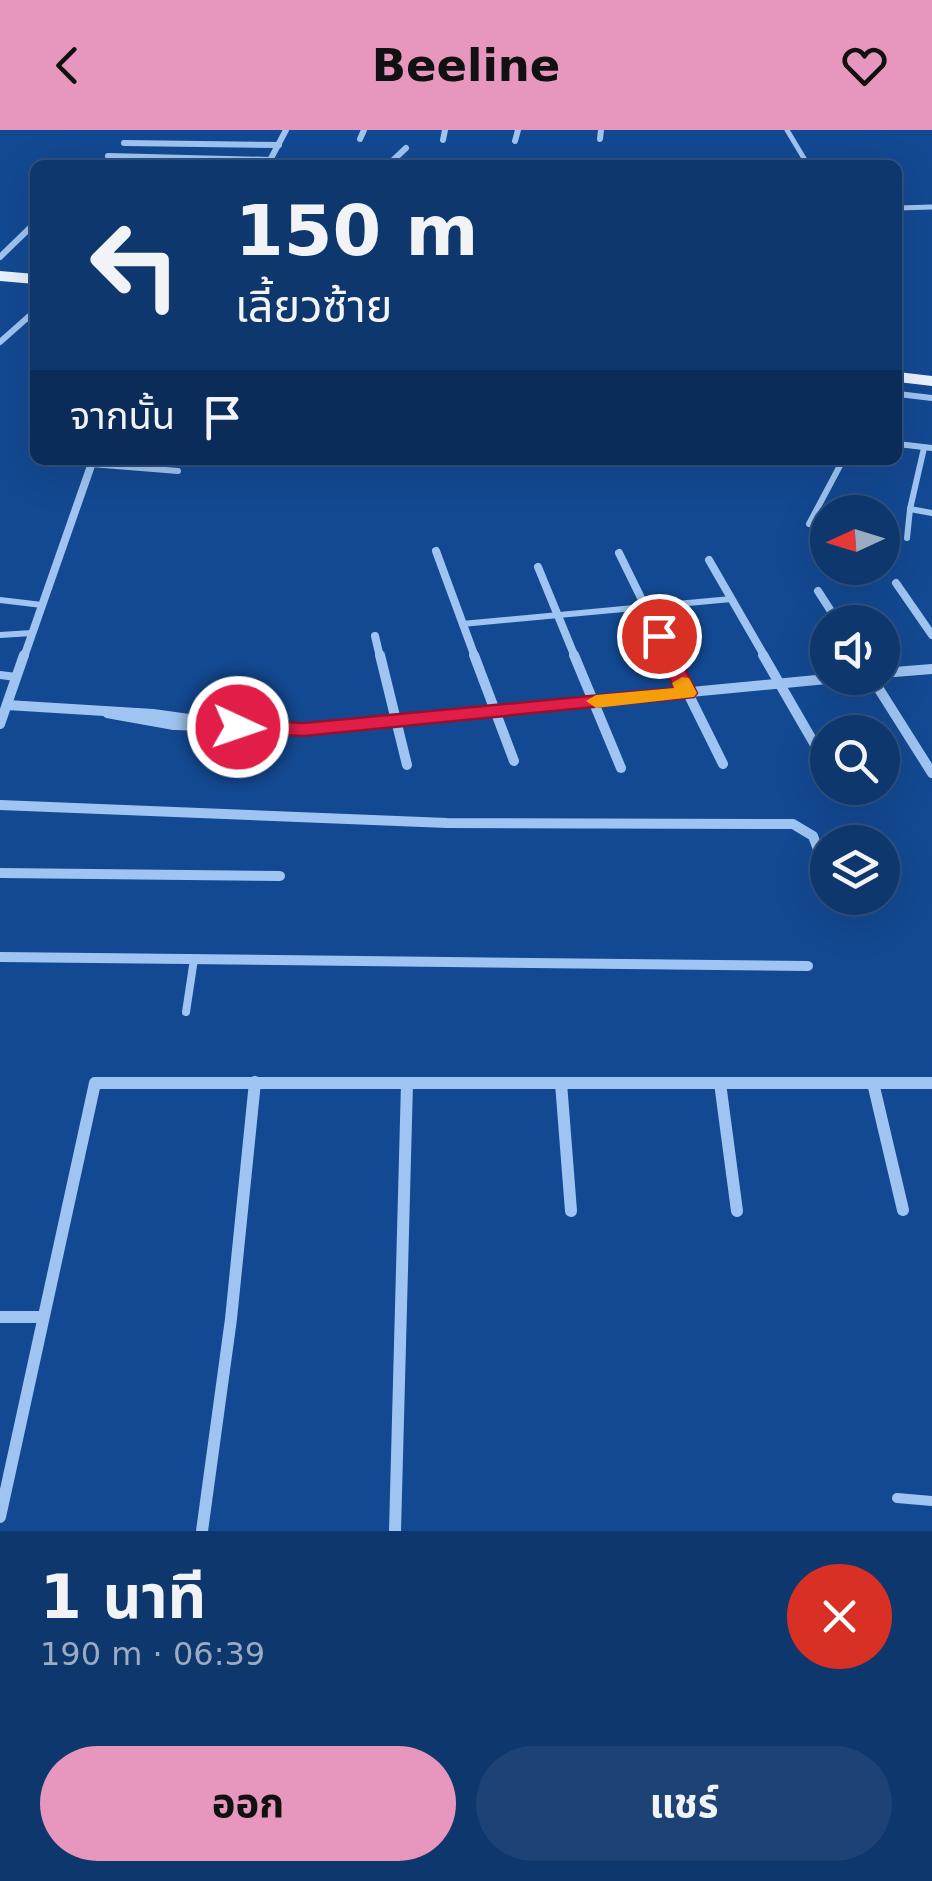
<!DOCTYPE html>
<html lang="th">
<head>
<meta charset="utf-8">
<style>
	body { margin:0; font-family:"DejaVu Sans","Noto Sans Thai",sans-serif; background:#1c4276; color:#f1f3f6; height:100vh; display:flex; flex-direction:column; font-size:38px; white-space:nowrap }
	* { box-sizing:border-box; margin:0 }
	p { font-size:32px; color:#9bacc2 }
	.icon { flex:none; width:55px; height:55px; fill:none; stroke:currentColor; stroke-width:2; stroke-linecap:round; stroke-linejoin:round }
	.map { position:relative; height:1401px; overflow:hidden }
	.sheet { display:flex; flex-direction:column; background:#0e376e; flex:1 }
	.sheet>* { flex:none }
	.hud { position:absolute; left:30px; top:30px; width:872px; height:305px; border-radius:15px; box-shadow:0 10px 40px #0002,0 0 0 2px #2e5181; background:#0e376e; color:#f1f3f6; overflow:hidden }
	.needle { width:65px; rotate:266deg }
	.controls { position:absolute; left:810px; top:365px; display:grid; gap:20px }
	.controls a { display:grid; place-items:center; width:90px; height:90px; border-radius:50%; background:#0e376e; box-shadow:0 10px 40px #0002,0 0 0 2px #2e5181; font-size:50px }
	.pin { position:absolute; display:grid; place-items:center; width:85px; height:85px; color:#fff; margin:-42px; border:5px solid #fff; border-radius:50%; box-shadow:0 2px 10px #0007 }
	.me { position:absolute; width:110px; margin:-55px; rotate:93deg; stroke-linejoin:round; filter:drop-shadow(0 0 8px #0008) }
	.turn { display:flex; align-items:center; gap:35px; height:210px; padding:0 40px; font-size:45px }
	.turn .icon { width:130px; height:130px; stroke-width:2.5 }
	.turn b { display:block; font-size:70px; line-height:85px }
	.then { display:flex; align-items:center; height:95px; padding:0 40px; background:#0003; gap:20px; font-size:38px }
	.round { display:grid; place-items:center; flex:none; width:105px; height:105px; border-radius:52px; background:#1c4276 }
	.headline { display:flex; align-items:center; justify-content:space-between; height:170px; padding:0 40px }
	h1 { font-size:60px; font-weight:700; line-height:75px }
	.primary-button { display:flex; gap:20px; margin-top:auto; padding:20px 40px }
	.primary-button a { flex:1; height:115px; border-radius:60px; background:#e797bd; color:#111; font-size:40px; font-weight:700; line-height:115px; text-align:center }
	.primary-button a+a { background:#1c4276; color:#f1f3f6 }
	header { display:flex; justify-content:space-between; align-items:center; height:130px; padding:0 40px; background:#e797bd; color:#111; font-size:45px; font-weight:700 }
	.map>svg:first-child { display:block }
</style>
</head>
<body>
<header><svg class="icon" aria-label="back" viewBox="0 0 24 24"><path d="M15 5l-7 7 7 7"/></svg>Beeline<svg class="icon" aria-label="heart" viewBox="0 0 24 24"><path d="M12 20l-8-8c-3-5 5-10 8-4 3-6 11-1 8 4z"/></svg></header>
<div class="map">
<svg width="932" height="1401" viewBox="0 0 932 1401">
	<rect width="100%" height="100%" fill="#134992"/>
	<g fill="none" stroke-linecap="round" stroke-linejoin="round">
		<g stroke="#9fc4f2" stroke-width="5">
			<polyline points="787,0 808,35"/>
			<polyline points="898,78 932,77"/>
		</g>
		<g stroke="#9fc4f2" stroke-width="6">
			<polyline points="898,264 932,268"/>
			<polyline points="898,314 932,318"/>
			<polyline points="924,318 910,379 932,383"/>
			<polyline points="91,334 178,341"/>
			<polyline points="809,394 843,330"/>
			<polyline points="907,408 910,379"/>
			<polyline points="0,470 42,475"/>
			<polyline points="462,494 731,469"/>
			<polyline points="0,505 32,503"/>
		</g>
		<g stroke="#9fc4f2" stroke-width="8">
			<polyline points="0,545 16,547"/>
			<polyline points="186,882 194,829"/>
		</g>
		<polyline stroke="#9fc4f2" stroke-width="10" points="897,1368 932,1371"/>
		<g stroke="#9fc4f2" stroke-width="6">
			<polyline points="360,9 364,0"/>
			<polyline points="600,9 601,0"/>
			<polyline points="443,10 445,0"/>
			<polyline points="515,11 518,0"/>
			<polyline points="124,13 279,15"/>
			<polyline points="108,26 271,30"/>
			<polyline points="268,34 286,0"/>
			<polyline points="388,35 406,18"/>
			<polyline points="0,127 35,93"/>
			<polyline points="0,212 35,181"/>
		</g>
		<g stroke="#9fc4f2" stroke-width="8">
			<polyline points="436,421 475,527"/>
			<polyline points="619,423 670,527"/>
			<polyline points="709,430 765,527"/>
			<polyline points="538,437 575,527"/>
			<polyline points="896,453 932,505"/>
			<polyline points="818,461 838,492"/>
			<polyline points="375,506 380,527"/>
			<polyline points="24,527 93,330"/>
		</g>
		<g stroke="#9fc4f2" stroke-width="10">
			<polyline points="380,525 407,635"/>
			<polyline points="474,525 514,631"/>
			<polyline points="574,525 621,638"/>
			<polyline points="669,525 723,634"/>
			<polyline points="763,525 822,627"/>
			<polyline points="882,543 932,539"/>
			<polyline points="872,548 932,643"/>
			<polyline points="7,575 153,584 232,595"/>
			<polyline points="107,583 174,595 304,599 837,548"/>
			<polyline points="0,594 24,525"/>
			<polyline points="0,675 447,693 793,694 813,706 819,722"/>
			<polyline points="0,743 280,746"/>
			<polyline points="0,827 808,836"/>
		</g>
		<g stroke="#9fc4f2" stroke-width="12">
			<polyline points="561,953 571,1081"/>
			<polyline points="720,953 737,1081"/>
			<polyline points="873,953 903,1080"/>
			<polyline points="0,1187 42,1187"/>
			<polyline points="0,1387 95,953 932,953"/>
			<polyline points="202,1401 231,1189 255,952"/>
			<polyline points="395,1401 407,953"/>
		</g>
		<g fill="#ebf2ff" fill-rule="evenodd">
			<polygon points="0,141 35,144 35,154 0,151"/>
			<polygon points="898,242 932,246 932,256 898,252"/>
		</g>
	</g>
	<polygon fill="#e11d48" stroke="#92132f" stroke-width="2.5" points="659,500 669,506 697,563 694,567 304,606 238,603 227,597 238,590 304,593 674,558 649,506"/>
	<polygon fill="#f59e0b" points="682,547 689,548 697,563 694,567 596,578 586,571 596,565 674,558 672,553"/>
</svg>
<div class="controls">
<a><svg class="needle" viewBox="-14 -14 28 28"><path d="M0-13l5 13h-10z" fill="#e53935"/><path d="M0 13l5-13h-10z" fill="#9bacc2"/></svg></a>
<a><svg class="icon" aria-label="sound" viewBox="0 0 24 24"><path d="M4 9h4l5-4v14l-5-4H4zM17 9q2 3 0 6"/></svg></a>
<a><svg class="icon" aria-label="search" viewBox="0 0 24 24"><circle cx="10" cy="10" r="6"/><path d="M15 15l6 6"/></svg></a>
<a><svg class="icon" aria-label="layers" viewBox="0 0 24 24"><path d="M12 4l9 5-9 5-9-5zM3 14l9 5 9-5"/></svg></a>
</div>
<div class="pin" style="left:659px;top:506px;background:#d93025"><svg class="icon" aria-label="arrive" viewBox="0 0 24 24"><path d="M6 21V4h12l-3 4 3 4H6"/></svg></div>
<svg class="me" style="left:238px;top:597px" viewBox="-20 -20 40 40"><circle r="17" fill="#e11d48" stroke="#fff" stroke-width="3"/><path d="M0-11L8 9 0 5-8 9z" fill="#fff"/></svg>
<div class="hud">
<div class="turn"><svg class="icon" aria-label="left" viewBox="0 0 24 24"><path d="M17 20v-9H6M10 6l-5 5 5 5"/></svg><div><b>150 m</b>เลี้ยวซ้าย</div></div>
<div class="then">จากนั้น<svg class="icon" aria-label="arrive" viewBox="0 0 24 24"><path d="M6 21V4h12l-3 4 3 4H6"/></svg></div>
</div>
</div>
<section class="sheet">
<div class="headline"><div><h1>1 นาที</h1><p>190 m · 06:39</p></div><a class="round" style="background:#d93025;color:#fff"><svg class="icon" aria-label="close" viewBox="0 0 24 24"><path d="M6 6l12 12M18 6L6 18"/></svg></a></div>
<div class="primary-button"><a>ออก</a><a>แชร์</a></div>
</section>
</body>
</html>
